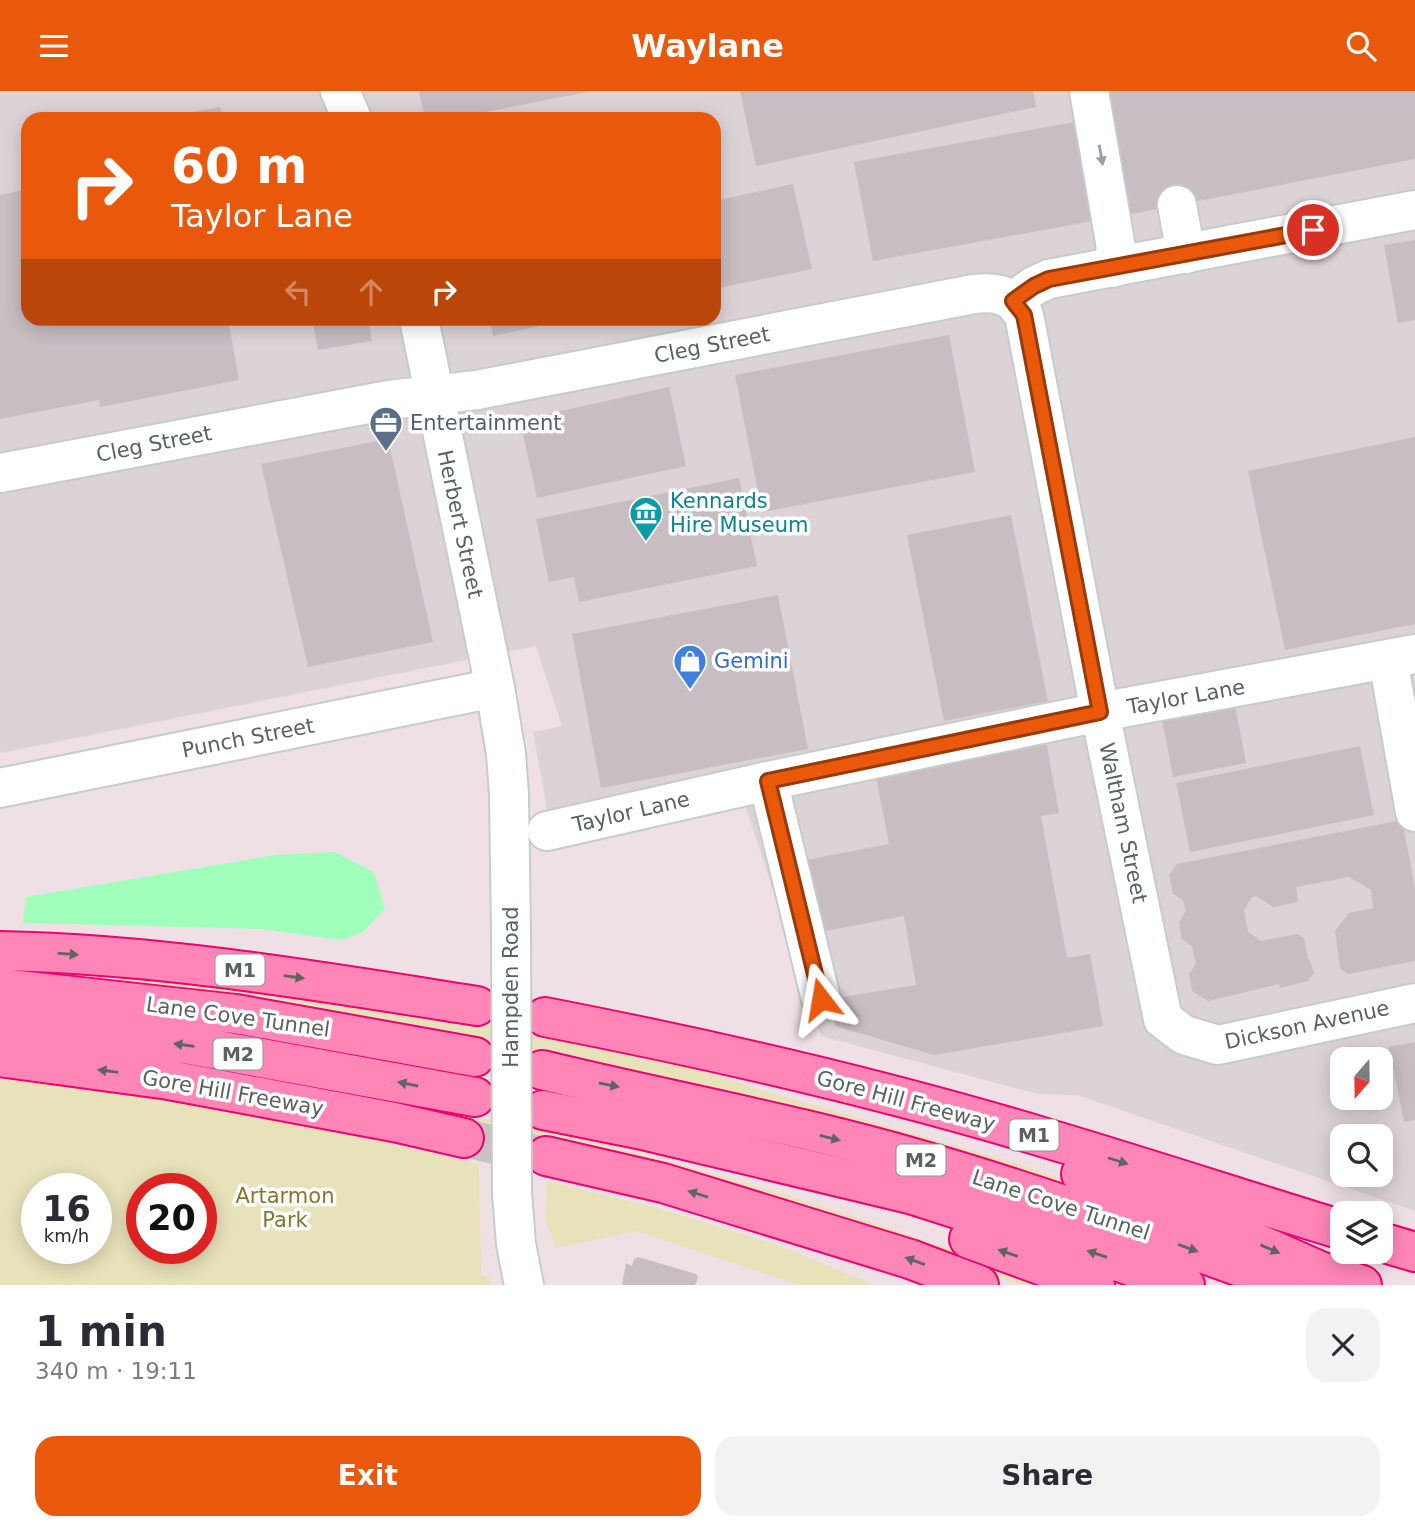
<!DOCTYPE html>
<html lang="en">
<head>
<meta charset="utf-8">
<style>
	body { margin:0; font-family:"DejaVu Sans",sans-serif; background:#f2f2f3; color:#2b2b33; height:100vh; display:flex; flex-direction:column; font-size:26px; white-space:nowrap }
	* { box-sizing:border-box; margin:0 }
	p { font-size:23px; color:#7c7c81 }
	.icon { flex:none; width:38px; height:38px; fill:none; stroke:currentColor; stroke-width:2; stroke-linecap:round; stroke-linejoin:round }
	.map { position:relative; height:1194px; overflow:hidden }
	.details { display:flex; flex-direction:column; background:#fff; flex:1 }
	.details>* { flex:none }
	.guide { position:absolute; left:21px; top:21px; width:700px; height:214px; border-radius:21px; box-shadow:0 4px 18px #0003; background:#ea580c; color:#fff; overflow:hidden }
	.needle { width:46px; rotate:200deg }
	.controls { position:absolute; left:1330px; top:956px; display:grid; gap:14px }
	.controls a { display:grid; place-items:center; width:63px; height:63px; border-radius:14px; background:#fff; box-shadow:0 4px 18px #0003; font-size:35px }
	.speed { position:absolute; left:21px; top:1082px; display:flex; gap:14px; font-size:35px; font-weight:700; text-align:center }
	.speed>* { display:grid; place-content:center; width:91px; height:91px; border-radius:50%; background:#fff; box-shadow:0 4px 18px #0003; line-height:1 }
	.speed small { font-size:18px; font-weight:400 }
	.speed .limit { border:10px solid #d22; background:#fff; color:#111 }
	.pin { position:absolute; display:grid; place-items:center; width:60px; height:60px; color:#fff; margin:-30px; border:4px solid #fff; border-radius:50%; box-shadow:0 2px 7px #0007 }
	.me { position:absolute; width:77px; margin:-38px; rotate:346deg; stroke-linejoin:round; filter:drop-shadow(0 0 5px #0008) }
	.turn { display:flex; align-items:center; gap:24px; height:147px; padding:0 35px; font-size:32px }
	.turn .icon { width:91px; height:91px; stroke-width:2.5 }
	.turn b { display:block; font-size:49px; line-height:60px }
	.lanes { display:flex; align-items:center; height:66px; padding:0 35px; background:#0003; justify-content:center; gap:35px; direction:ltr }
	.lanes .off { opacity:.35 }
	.round { display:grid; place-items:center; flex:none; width:74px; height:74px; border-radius:21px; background:#f2f2f3 }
	.summary { display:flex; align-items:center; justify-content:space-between; height:119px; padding:0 35px }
	h1 { font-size:42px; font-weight:600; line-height:52px }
	.primary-button { display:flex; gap:14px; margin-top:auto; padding:14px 35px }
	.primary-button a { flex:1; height:80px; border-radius:21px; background:#ea580c; color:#fff; font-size:28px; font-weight:600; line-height:80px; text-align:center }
	.primary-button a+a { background:#f2f2f3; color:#2b2b33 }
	header { display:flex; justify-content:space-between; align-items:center; height:91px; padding:0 35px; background:#ea580c; color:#fff; font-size:32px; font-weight:600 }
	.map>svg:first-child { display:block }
</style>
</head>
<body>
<header><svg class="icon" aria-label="menu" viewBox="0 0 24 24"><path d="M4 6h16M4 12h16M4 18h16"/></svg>Waylane<svg class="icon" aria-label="search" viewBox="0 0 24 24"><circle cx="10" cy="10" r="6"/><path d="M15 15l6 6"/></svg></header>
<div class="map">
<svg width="1415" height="1194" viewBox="0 0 1415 1194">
	<rect width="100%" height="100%" fill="#eee0e5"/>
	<path fill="#dcd3d6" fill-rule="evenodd" d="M 0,0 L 1415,0 L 1415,1120 L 1077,1004 L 1038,1003 L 821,945 L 741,702 L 550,733 L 533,641 L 562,635 L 536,555 L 0,662 ZM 28,28 L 714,28 L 714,228 L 28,228 ZM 1342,968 L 1381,968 L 1381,1006 L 1342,1006 ZM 1342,1045 L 1381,1045 L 1381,1083 L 1342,1083 Z"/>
	<g fill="#e8e2ba" fill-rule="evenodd">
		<polygon points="121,883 358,911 567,946 677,970 761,999 1012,1071 1131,1111 564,965 457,943 277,912 121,890"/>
		<path d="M 250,983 C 375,1006 501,1028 624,1059 C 771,1096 913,1144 1055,1194 L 1019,1194 L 984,1180 L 624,1067 L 249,987 Z"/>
		<path d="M 0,988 C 162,1004 321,1036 479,1073 L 481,1185 L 490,1187 L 492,1194 L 0,1194 ZM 37,1097 L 96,1097 L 96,1157 L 37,1157 ZM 142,1097 L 201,1097 L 201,1157 L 142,1157 Z"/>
		<polygon points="547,1090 654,1116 775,1153 875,1194 800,1194 636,1140 556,1157 546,1129"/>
	</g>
	<polygon fill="#9fffbb" points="335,761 374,781 385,818 362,842 341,849 261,838 23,832 26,806 276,764"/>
	<g fill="#c8bdc2">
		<polygon points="419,0 587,0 587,1 450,28 425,28"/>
		<polygon points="740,0 1033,0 1036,16 756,75"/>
		<polygon points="1101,0 1415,0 1415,68 1126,124"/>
		<polygon points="220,16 223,28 163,28 162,27"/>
		<polygon points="1080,30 1098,129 873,170 854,71"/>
		<polygon points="793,93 812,178 714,198 714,110"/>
		<polygon points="28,98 28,228 228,228 239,289 100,316 99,309 0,328 0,104"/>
		<polygon points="1415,149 1415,229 1398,232 1384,154"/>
		<polygon points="312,228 368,228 372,250 318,259"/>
		<polygon points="490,228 569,228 569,229 493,245"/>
		<polygon points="949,244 975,381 762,421 735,284"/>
		<polygon points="669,296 686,375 537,407 520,329"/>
		<polygon points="1415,346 1415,533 1285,559 1248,380"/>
		<polygon points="388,348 433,551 308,576 261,373"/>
		<polygon points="739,387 757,475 579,511 574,486 549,491 536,428"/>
		<polygon points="1011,424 1048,610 944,630 907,444"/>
		<polygon points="778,504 808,658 601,697 572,543"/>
		<polygon points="1234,609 1246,672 1173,686 1161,623"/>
		<polygon points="1045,644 1059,722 1041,725 1067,867 1090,863 1103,935 934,964 835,935 830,908 916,894 904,825 815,842 801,770 889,753 874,676"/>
		<polygon points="1360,655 1374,724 1190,761 1176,692"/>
		<polygon points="1402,729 1415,797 1415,870 1348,883 1340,877 1335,840 1349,822 1373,817 1371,799 1349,786 1296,796 1298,811 1273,816 1256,805 1252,806 1244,819 1248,841 1261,850 1297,843 1304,847 1308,868 1310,869 1314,882 1308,890 1280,897 1279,893 1208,910 1192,900 1189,883 1196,873 1192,855 1182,848 1179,831 1186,820 1183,809 1173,803 1169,784 1177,773"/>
		<polygon points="1415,951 1415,1029 1404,1031 1389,956"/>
		<polygon points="638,1166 696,1183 698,1186 695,1194 622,1194 626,1172 632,1175 634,1168"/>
	</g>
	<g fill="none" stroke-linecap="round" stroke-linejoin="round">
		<polyline stroke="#c9c1c3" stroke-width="38" stroke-dasharray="38 19" stroke-linecap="butt" points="464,1047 544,1065"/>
		<defs>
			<g id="minor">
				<polyline points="340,0 352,28"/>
				<polyline points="1089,0 1116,157 1112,177"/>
				<polyline points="1177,114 1186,163"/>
				<polyline points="1013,210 1024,224 1100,621 1163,928 1184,944 1218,954 1415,912"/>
				<polyline points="419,228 495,597 506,663 509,703 511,841"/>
				<path d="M 0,382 L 389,309 L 477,299 L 974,203 C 989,201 1000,202 1013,210 L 1034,195 L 1049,188 L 1415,119"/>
				<polyline points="1388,569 1415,721"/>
				<polyline points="768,690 821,908"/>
				<polyline points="0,697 495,597"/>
				<polyline points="547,740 768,690 1100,621 1415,563"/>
				<polyline points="512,1102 516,1153 524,1194"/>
			</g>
			<g id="highway">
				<path d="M 0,860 C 160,863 319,890 477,915"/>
				<polyline points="0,897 236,923 475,966"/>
				<path d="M 545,926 C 715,959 884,998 1049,1048 C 1147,1077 1244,1109 1342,1139"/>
				<polyline points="0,933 185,953 475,1006"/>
				<polyline points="0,966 169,989 394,1031 464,1047"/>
				<path d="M 542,979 C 669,1010 798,1033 924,1070 C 1048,1106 1169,1150 1290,1194"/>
				<polyline points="543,1019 647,1040 910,1103 1073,1155 1185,1194"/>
				<polyline points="546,1065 663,1092 910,1168 979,1194"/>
				<polyline points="1081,1083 1216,1134 1320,1180 1362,1194"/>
				<polyline points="969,1148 1095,1194"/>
				<polyline points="1381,1151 1415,1161"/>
			</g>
		</defs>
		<use href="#minor" stroke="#c5cdc9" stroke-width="42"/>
		<use href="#highway" stroke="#ee006e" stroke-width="42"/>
		<use href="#minor" stroke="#fff" stroke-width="38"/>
		<use href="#highway" stroke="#ff86b7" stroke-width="38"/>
		<defs>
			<polyline id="minor-bridge" points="511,841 512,1102"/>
		</defs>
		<use href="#minor-bridge" stroke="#c5cdc9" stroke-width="42" stroke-linecap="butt"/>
		<use href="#minor-bridge" stroke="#fff" stroke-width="38"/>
	</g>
	<defs><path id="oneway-solid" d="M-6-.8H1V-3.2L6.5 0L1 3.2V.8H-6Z" transform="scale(1.75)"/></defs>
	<use fill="#9ba19e" href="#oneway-solid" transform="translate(1101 64) rotate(80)"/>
	<g fill="#616562">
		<use href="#oneway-solid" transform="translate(68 863) rotate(5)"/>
		<use href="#oneway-solid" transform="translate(294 886) rotate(8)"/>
		<use href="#oneway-solid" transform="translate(184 954) rotate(-172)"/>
		<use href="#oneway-solid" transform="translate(108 980) rotate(-172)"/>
		<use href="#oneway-solid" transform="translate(408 993) rotate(-169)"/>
		<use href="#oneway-solid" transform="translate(609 994) rotate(12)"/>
		<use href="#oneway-solid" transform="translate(830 1047) rotate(14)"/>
		<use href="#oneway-solid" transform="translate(1118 1070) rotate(18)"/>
		<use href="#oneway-solid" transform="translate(698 1103) rotate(-163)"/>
		<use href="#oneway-solid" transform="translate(1188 1157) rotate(20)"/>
		<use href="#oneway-solid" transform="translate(1270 1158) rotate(23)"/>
		<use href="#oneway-solid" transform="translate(1008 1162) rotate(-161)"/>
		<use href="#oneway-solid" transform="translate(1097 1163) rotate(-161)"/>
		<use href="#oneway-solid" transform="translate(915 1170) rotate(-160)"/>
	</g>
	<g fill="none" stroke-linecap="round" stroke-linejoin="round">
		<defs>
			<polyline id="route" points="821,908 768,690 1100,621 1024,224 1013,210 1034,195 1049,188 1313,139"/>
		</defs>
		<use href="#route" stroke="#983908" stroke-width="18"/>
		<use href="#route" stroke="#ea580c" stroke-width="12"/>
	</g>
	<defs>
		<symbol id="office-pin" viewBox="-11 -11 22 30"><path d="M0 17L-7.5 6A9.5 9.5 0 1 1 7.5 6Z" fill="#5c6f8a" stroke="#fff"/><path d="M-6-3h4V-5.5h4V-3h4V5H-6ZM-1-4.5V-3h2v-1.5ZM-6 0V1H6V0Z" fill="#fff"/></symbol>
		<symbol id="museum-pin" viewBox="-11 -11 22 30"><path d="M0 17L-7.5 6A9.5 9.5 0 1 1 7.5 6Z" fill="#0f9aa8" stroke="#fff"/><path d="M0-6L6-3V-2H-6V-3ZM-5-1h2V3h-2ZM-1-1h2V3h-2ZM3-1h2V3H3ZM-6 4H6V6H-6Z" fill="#fff"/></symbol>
		<symbol id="shop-pin" viewBox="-11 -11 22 30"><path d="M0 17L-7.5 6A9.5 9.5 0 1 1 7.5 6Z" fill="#3f7fe0" stroke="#fff"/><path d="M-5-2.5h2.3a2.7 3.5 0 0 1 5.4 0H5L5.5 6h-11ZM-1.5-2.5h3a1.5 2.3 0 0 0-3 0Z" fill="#fff"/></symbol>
	</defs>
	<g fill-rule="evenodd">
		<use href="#office-pin" x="367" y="313" width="38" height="52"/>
		<use href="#museum-pin" x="627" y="403" width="38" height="52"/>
		<use href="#shop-pin" x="671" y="551" width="38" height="52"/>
	</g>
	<g text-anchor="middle" stroke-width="7" stroke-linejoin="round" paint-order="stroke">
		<g fill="#fff" stroke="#8b928e" stroke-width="2">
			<rect x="215.5" y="863.5" width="49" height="31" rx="5"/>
			<rect x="213.5" y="947.5" width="49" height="31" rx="5"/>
			<rect x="1009.5" y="1028.5" width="49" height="31" rx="5"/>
			<rect x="896.5" y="1053.5" width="49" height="31" rx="5"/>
		</g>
		<g font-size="19" font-weight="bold" fill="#59635d">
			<text x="240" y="886">M1</text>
			<text x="238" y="970">M2</text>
			<text x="1034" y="1051">M1</text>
			<text x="921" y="1076">M2</text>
		</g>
		<g font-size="21" fill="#59635d" stroke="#fff">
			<text transform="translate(712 254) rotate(-11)" y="7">Cleg Street</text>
			<text transform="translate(154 353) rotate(-11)" y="7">Cleg Street</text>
			<text transform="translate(460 433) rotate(78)" y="7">Herbert Street</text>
			<text transform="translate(1186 606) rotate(-10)" y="7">Taylor Lane</text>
			<text transform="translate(248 647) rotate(-11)" y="7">Punch Street</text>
			<text transform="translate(631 721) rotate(-13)" y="7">Taylor Lane</text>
			<text transform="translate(1123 732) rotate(78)" y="7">Waltham Street</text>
			<text transform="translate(511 896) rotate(-90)" y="7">Hampden Road</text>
			<text transform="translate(238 926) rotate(8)" y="7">Lane Cove Tunnel</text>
			<text transform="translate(1307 934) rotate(-12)" y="7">Dickson Avenue</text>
			<text transform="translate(233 1002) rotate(10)" y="7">Gore Hill Freeway</text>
			<text transform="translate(906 1010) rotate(15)" y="7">Gore Hill Freeway</text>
			<text transform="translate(1061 1114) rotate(18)" y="7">Lane Cove Tunnel</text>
		</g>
		<g font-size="21" fill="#4e5e75" stroke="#fff" text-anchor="start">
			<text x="410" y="339">Entertainment</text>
		</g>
		<g font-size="21" fill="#0d838f" stroke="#fff" text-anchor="start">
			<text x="670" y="417">Kennards<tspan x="670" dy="24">Hire Museum</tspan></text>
		</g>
		<g font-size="21" fill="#366cbe" stroke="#fff" text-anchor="start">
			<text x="714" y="577">Gemini</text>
		</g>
		<g font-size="21" fill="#81782b" stroke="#fff">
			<text x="285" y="1112">Artarmon<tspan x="285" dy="24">Park</tspan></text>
		</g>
	</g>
</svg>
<div class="controls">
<a><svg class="needle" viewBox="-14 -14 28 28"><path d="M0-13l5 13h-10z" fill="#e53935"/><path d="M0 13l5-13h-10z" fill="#7c7c81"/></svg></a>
<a><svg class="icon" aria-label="search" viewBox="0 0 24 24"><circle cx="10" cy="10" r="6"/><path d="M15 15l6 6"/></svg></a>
<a><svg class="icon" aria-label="layers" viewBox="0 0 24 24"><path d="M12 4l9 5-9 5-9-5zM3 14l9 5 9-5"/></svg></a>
</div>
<div class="speed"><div>16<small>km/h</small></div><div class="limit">20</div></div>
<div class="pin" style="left:1313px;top:139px;background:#d93025"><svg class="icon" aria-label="arrive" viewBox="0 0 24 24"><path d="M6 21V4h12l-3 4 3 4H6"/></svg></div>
<svg class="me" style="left:821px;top:908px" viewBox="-20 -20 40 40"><path d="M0-17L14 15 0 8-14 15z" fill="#ea580c" stroke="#fff" stroke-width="4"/></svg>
<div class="guide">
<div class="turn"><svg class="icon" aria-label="right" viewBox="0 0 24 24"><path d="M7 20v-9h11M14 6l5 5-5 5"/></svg><div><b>60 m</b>Taylor Lane</div></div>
<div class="lanes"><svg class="icon off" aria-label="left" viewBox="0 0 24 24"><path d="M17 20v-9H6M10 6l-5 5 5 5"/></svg><svg class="icon off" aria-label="ahead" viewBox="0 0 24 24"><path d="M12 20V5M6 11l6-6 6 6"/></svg><svg class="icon" aria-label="right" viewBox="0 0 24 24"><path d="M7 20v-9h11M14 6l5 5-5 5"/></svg></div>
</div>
</div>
<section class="details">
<div class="summary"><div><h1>1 min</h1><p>340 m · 19:11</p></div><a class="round"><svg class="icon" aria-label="close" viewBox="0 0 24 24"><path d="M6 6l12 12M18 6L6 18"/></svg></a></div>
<div class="primary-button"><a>Exit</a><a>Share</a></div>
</section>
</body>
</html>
